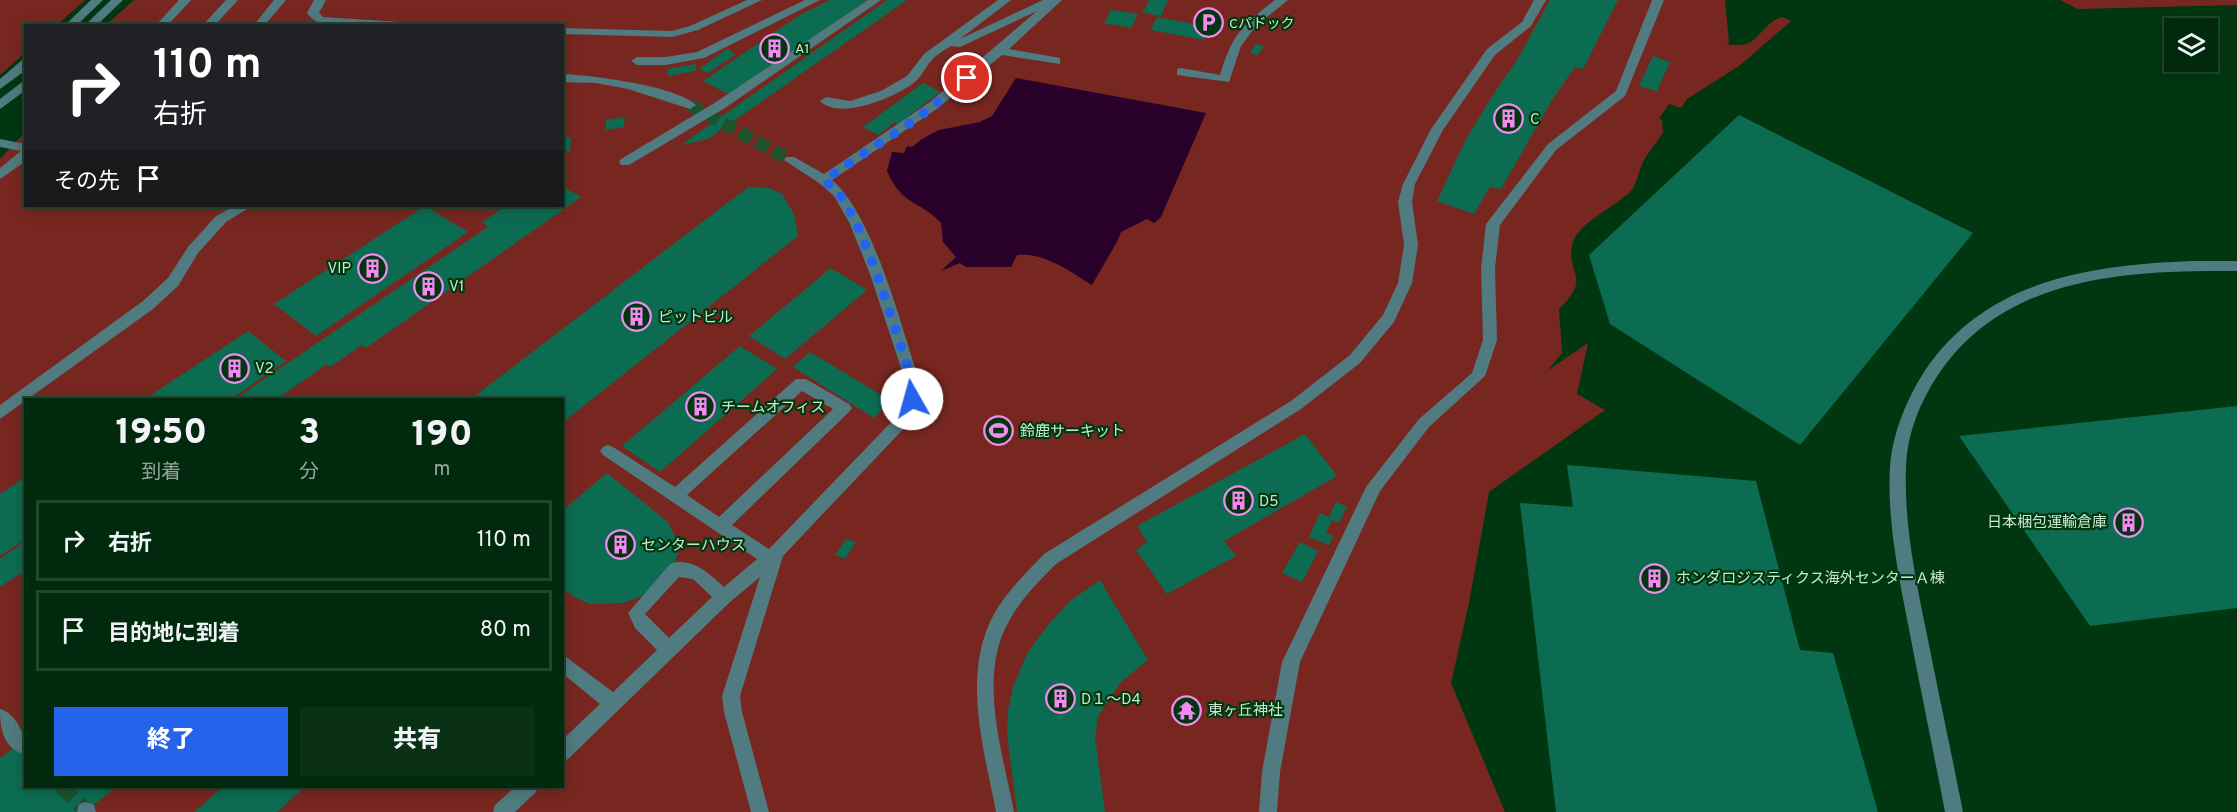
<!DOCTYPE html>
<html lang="ja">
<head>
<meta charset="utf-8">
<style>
	body { margin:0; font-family:Overpass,"Noto Sans JP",sans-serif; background:#0a3116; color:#f1f3f6; height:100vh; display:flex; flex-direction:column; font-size:22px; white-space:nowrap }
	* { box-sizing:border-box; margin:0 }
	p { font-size:20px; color:#95a69d }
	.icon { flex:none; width:33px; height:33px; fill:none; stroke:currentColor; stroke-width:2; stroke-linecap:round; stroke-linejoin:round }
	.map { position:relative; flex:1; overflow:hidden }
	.side { position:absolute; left:24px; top:398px; width:540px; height:390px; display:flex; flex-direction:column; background:#00290d; border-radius:0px; box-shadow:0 3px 15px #0003,0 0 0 2px #22452e }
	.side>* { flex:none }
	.banner { position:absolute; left:24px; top:24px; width:540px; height:183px; border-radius:0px; box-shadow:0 3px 15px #0003,0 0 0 2px #22452e; background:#202124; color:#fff; overflow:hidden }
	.tools { position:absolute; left:2164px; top:18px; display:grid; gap:12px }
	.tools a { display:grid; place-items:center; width:54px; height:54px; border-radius:0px; background:#00290d; box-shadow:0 3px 15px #0003,0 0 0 2px #22452e; font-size:30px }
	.pin { position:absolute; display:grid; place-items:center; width:51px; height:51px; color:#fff; margin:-26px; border:3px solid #fff; border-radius:50%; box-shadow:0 2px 6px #0007 }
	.me { position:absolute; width:66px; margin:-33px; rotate:353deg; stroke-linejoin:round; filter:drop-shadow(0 0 4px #0008) }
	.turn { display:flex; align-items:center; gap:21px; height:126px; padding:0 30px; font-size:27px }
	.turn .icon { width:78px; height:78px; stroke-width:2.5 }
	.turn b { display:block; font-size:42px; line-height:51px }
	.then { display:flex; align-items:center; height:57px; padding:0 30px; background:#0003; gap:12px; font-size:22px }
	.eta { display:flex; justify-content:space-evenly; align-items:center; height:102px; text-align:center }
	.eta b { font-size:36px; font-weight:800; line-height:42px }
	.cta { display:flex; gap:12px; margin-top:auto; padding:12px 30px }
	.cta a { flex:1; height:69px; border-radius:0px; background:#2563eb; color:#fff; font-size:24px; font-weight:800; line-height:69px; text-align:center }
	.cta a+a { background:#0a3116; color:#f1f3f6 }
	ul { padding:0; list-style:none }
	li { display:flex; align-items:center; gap:18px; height:81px; margin:0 12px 9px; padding:0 18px; border:3px solid #22452e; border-radius:0px }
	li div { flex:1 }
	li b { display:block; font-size:22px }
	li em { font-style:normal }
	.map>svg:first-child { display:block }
</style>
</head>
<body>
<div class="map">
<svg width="2237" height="812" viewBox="0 0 2237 812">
	<rect width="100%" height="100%" fill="#003711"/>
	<g fill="#772720" fill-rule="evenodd">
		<polygon points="0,0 85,0 57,25 26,26 25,53 0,75"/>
		<path d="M 134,0 L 1725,0 L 1729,42 L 1727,44 C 1762,50 1756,26 1782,17 L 1791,21 L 1739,66 L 1687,99 L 1681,108 L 1669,104 L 1659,118 L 1662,120 L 1663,133 C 1657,142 1650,150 1644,160 C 1639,169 1637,186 1629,193 C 1614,207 1579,223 1573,242 C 1564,275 1594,275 1559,309 L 1562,353 L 1547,371 L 1588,343 L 1577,394 L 1605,410 L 1489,492 L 1469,603 L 1451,683 L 1505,812 L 0,812 L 0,159 L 25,132 L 26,206 L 562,206 L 562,26 L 106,25 ZM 26,399 L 562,399 L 562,786 L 26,786 Z"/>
		<polygon points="2060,0 2237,0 2237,5 2078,9"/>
	</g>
	<path fill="#290029" d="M 1016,78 L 1206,113 L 1161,217 L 1154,223 L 1147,219 L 1121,232 L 1118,240 L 1092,285 C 1069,271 1045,252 1017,255 L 1011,267 L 966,267 L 960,263 L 941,271 L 956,257 L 943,242 L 941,223 C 920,200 903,207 887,171 L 892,152 L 904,153 L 907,146 L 912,147 L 922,139 L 939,130 L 980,122 L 992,116 Z"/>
	<g fill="#0c6c52">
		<polygon points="830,0 867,0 730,95 703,81 800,15"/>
		<polygon points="887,0 907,0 708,139 681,145"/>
		<polygon points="1149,0 1168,0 1161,16 1143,13"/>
		<polygon points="1550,0 1618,0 1583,69 1575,67 1552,100 1501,189 1490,187 1474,214 1437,201 1466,139 1500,84 1516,62"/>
		<polygon points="1111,10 1132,13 1138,14 1131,28 1104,23"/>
		<polygon points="1157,17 1210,27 1204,40 1151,30"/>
		<polygon points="1256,44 1264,46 1258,55 1250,53"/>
		<polygon points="727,49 736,54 708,73 699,69"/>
		<polygon points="1653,56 1670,62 1657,91 1639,86"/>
		<polygon points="696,64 696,71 668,76 667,69"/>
		<polygon points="923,83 940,92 898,124 895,122 878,135 863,127"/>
		<polygon points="1739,115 1973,233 1800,445 1610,324 1589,255"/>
		<polygon points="625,117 624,127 606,130 606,120"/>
		<polygon points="571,137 570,151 562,152 562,138"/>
		<polygon points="562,186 581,197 366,348 362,345 330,367 327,364 277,399 235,399 488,227 482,222 506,206 562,206"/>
		<polygon points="748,187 769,188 782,194 794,214 798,236 562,423 562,399 471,399"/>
		<polygon points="425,206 468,232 316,336 274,304"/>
		<polygon points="831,268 867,290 785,359 749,336"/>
		<polygon points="248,331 286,361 231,399 145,399"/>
		<polygon points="740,346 777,369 660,472 622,446"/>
		<polygon points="810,352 891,401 874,418 793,367"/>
		<polygon points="2237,406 2237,608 2090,626 1959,436"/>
		<polygon points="1305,434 1337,476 1224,541 1236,556 1167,594 1136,550 1147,542 1137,526"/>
		<polygon points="1567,465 1756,481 1800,650 1833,653 1878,812 1556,812 1520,503 1573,507"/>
		<polygon points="607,473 668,522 676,538 678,553 674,564 650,590 640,597 623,603 590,604 576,598 562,588 562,511"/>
		<polygon points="26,477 26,539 0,556 0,494"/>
		<polygon points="1336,502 1347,507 1339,523 1332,520 1326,533 1333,536 1329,545 1309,537 1320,513 1329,517"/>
		<polygon points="846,539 856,542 845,559 835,555"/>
		<polygon points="26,541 26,570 0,587 0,559"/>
		<polygon points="1300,542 1318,551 1302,582 1282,573"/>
		<polygon points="1100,580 1148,660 1121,682 1098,716 1095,737 1105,812 1017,812 1007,734 1008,711 1013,687 1027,654 1047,626 1070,601"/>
		<polygon points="26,739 26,786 117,786 85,812 0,812 0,758"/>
		<polygon points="224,786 306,786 277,812 194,812"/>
	</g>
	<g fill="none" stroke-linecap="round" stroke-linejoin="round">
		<polyline stroke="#1e522d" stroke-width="13" stroke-dasharray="13 6" stroke-linecap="butt" points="690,105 790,160"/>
		<polyline stroke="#1e522d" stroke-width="16" stroke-dasharray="16 8" stroke-linecap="butt" points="62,786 86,811"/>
		<g fill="#507b81" fill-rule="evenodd">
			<polygon points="91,0 103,0 76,26 64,26"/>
			<polygon points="111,0 123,0 96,26 84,26"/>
			<polygon points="179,0 191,0 167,26 155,26"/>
			<polygon points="226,0 238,0 214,26 202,26"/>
			<polygon points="274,0 286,0 264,26 253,26"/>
			<path d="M 314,0 L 326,0 L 319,13 L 323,17 L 415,23 L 420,26 L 330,26 C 319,23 314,22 307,13 Z"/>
			<polygon points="747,0 762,0 698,30 672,37 562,34 562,28 672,31 690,26"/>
			<polygon points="805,0 820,0 704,58 666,65 637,65 631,61 637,57 666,57 697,52"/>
			<polygon points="868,0 881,0 725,108 629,165 621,165 619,162 621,159 716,102"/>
			<path d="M 998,0 L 1011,0 L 960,39 L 1043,0 L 1062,0 L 1009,49 L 1060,58 L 1060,64 L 1002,55 L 938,108 L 832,180 C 873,215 901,325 918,377 L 919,399 L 909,423 L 783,556 L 740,696 L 742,712 L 769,812 L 751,812 L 724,712 L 722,696 L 760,577 L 730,602 L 568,759 L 562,762 L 562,740 L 600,704 L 562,673 L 562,654 L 613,692 L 657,650 L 635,628 L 628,613 L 670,564 C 691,556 710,574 724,587 L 757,559 L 603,455 L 600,451 L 603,447 L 608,445 L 613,447 L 675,487 L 796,379 L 806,379 L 849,404 L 852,408 L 849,412 L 732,525 L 769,549 L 898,415 L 905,394 L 904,377 L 870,274 L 849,222 L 834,196 L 819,183 L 784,160 L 786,157 L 794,157 L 824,174 L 930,102 L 1037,11 L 960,47 L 951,46 C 945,50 937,54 932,60 C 926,66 922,76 915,82 C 896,97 840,121 820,101 L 826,97 L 850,101 L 881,91 L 907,76 L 924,54 ZM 802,391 L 833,409 L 719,517 L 687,495 ZM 679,577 L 693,579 L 712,597 L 669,638 L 645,614 Z"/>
			<path d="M 1275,0 L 1288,0 L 1256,26 L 1241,46 L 1229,82 L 1177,75 L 1177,69 L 1181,68 L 1220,75 C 1233,33 1242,26 1275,0 Z"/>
			<path d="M 1534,0 L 1546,0 L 1531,26 L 1495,55 L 1443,130 L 1415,184 L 1412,202 L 1418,245 L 1412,283 L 1394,322 L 1360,363 L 1301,409 L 1056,564 C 1038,582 1021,599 1009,621 C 977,677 1003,753 1014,812 L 996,812 C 984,748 961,675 994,614 C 1007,591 1026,573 1044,554 L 1291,401 L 1350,355 L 1383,315 L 1398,283 L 1404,245 L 1398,202 L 1403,184 L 1431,129 L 1487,49 L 1522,22 Z"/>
			<polygon points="1652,0 1664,0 1625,96 1556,150 1500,225 1495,268 1497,340 1485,376 1429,427 1380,491 1300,662 1280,772 1277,812 1259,812 1262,772 1282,662 1366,487 1419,419 1472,373 1483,340 1481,268 1486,224 1548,144 1616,91"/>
			<polygon points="22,60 26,60 26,70 0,89 0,79"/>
			<path d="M 562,74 C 590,75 677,86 696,105 L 690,109 L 628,89 L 596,83 L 562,82 Z"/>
			<polygon points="26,79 26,90 0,109 0,99"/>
			<polygon points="0,139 26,144 26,161 0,179 0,168 21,151 0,147"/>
			<polygon points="235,206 252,206 226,222 198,253 178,286 153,309 0,419 0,405 143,301 168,278 188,247 216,216"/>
			<path d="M 2193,261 L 2237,261 L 2237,271 C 2128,270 2005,275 1938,375 C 1920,402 1907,434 1906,468 C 1904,522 1915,577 1926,630 C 1938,691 1951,751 1963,812 L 1945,812 C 1933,749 1920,687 1908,624 C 1898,573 1887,519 1890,466 C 1893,432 1907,398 1926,369 C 1988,279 2091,265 2193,261 Z"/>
			<path d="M 0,709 C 16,713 26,736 26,751 L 20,753 C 2,745 0,726 0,709 Z"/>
			<polygon points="516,786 538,786 536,792 515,812 493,812 495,805"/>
			<polygon points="86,802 94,805 96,812 77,812 79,804"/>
		</g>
	</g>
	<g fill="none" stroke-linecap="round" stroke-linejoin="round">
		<polyline stroke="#2563eb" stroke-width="10" stroke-dasharray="0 18" points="912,399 911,377 877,274 856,222 839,193 824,180 918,118 967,78"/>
	</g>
	<defs>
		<symbol id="parking-ring" viewBox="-11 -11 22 22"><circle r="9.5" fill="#003711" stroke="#f489f0" stroke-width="1.5"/><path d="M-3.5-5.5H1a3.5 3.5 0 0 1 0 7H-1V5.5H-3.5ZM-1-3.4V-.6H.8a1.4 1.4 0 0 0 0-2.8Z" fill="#f489f0"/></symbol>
		<symbol id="building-ring" viewBox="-11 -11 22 22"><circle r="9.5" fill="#003711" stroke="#f489f0" stroke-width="1.5"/><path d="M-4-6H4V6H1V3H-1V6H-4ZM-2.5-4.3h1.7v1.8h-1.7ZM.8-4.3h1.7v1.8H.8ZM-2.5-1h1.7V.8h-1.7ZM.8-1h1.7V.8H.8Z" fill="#f489f0"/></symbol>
		<symbol id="stadium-ring" viewBox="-11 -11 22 22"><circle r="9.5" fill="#003711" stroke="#f489f0" stroke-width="1.5"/><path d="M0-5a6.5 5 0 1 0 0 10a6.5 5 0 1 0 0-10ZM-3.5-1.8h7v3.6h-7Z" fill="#f489f0"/></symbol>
		<symbol id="temple-ring" viewBox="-11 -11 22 22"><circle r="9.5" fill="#003711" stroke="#f489f0" stroke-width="1.5"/><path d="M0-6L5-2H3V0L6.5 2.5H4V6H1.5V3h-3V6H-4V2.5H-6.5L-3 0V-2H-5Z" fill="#f489f0"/></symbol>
	</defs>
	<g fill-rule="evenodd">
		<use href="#parking-ring" x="1192" y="6" width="33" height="33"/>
		<use href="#building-ring" x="758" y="32" width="33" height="33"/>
		<use href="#building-ring" x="1492" y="102" width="33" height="33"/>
		<use href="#building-ring" x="356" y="252" width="33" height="33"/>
		<use href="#building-ring" x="412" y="270" width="33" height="33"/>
		<use href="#building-ring" x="620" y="300" width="33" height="33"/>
		<use href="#building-ring" x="218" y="352" width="33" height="33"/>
		<use href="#building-ring" x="684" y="390" width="33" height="33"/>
		<use href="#stadium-ring" x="982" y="414" width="33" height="33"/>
		<use href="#building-ring" x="1222" y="484" width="33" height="33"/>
		<use href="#building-ring" x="2112" y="506" width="33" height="33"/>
		<use href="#building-ring" x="604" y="528" width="33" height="33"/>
		<use href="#building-ring" x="1638" y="562" width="33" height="33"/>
		<use href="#building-ring" x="1044" y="682" width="33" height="33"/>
		<use href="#temple-ring" x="1170" y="694" width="33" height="33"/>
	</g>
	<g text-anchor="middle" stroke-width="4.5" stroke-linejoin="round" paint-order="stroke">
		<g font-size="14" fill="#c8e9cb" stroke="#003711" text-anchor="start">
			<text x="1229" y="28">Cパドック</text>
			<text x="795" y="53">A1</text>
		</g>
		<g font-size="15" fill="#c8e9cb" stroke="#003711" text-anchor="start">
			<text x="1530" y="124">C</text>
			<text x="351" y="273" text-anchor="end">VIP</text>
			<text x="449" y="291">V1</text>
			<text x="658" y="322">ピットビル</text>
			<text x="255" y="373">V2</text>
			<text x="721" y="412">チームオフィス</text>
			<text x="1020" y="436">鈴鹿サーキット</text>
			<text x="1259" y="506">D5</text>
			<text x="2107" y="527" text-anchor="end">日本梱包運輸倉庫</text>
			<text x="641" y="550">センターハウス</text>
			<text x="1676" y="583">ホンダロジスティクス海外センターＡ棟</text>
			<text x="1081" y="704">D１～D4</text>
			<text x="1208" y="715">東ヶ丘神社</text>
		</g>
	</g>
</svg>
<div class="tools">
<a><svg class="icon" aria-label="layers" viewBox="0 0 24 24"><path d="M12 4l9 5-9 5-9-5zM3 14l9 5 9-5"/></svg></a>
</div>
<div class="pin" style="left:967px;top:78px;background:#d93025"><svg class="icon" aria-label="arrive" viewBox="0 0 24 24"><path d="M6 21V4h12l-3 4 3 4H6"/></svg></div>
<svg class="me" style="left:912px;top:399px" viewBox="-20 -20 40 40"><circle r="19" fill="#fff"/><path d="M0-13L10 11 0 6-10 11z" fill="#2563eb"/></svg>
<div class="banner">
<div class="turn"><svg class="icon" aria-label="right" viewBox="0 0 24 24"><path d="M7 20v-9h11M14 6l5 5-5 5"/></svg><div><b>110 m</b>右折</div></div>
<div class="then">その先<svg class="icon" aria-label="arrive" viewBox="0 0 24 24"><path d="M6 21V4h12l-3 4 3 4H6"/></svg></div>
</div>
<section class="side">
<div class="eta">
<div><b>19:50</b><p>到着</p></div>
<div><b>3</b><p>分</p></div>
<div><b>190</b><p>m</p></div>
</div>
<ul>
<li><svg class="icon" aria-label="right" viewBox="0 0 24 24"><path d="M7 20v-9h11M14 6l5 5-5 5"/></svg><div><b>右折</b></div><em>110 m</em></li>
<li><svg class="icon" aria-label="arrive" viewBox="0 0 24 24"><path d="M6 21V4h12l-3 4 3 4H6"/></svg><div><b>目的地に到着</b></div><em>80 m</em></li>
</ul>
<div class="cta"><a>終了</a><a>共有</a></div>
</section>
</div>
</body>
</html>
